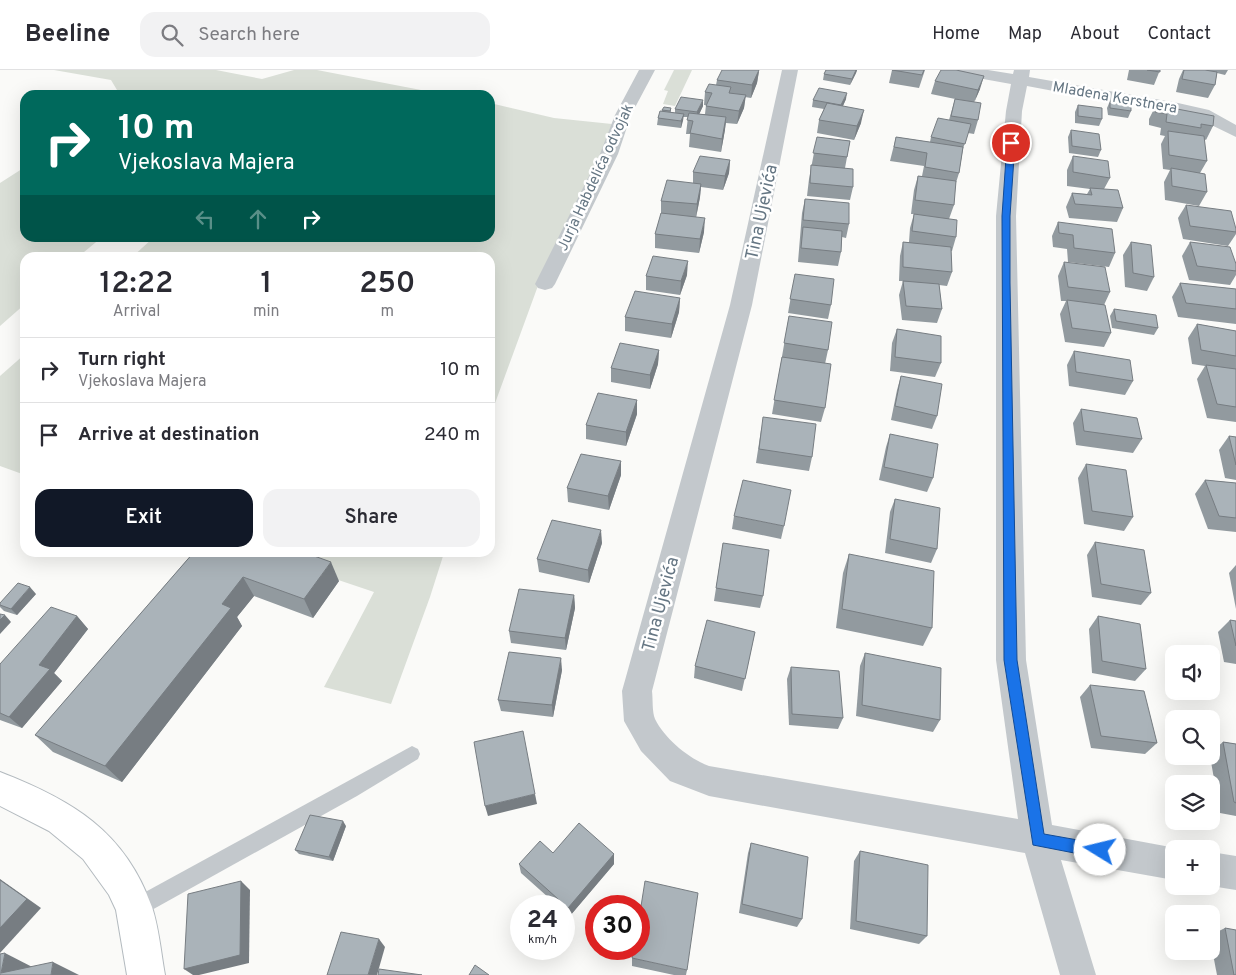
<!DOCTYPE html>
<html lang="en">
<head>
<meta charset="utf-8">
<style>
	body { margin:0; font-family:Overpass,sans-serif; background:#f2f2f3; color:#2b2b33; height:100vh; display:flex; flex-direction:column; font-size:19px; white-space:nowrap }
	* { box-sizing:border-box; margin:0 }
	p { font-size:16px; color:#7c7c81 }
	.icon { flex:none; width:28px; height:28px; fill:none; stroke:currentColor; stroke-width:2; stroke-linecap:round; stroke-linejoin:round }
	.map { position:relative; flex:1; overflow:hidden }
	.side { position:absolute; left:20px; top:182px; width:475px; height:305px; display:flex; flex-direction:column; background:#fff; border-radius:15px; box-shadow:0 5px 20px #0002 }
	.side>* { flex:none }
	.guide { position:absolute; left:20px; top:20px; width:475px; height:152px; border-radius:15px; box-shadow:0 5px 20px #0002; background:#00695c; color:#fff; overflow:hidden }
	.fabs { position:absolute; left:1165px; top:575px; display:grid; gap:10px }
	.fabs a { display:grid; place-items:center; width:55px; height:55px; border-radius:10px; background:#fff; box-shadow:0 5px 20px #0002; font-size:25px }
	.speed { position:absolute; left:510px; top:825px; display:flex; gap:10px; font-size:25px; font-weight:700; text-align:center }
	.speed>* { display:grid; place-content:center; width:65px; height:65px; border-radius:50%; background:#fff; box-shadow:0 5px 20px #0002; line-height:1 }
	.speed small { font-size:12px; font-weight:400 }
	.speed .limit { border:8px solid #d22; background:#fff; color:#111 }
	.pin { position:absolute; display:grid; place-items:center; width:42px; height:42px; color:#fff; margin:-21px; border:2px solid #fff; border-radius:50%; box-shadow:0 1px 5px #0007 }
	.me { position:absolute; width:55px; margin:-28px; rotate:279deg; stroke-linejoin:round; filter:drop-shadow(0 0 4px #0008) }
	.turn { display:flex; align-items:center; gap:18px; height:105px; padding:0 15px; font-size:22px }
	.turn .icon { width:65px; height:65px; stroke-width:2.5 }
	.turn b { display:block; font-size:35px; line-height:42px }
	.lanes { display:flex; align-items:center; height:48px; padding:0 15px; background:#0003; justify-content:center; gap:25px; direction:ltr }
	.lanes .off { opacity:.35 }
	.eta { display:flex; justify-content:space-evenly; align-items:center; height:85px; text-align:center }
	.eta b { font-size:30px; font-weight:600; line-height:35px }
	.action { display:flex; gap:10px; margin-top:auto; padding:10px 15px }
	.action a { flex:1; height:58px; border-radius:15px; background:#111827; color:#fff; font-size:20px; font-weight:600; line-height:58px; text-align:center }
	.action a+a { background:#f2f2f3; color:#2b2b33 }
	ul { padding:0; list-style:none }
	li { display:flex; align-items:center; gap:15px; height:65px; padding:0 15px; border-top:1px solid #e1e1e2 }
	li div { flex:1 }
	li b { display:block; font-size:19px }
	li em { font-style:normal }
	header { display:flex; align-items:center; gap:30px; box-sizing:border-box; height:70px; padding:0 25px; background:#fff; border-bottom:1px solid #e1e1e2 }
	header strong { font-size:24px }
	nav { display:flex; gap:28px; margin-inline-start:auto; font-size:18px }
	.search { width:350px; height:45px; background:#f2f2f3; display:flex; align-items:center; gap:12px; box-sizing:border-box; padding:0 18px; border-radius:15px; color:#7c7c81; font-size:19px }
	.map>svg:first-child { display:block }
</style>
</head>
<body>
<header>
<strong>Beeline</strong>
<div class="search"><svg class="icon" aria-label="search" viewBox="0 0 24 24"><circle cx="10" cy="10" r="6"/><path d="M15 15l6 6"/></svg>Search here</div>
<nav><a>Home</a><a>Map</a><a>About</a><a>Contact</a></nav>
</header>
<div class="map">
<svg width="1236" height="905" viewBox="0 0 1236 905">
	<rect width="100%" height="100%" fill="#fafaf8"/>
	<g fill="#dadfd7">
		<polygon points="54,0 216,0 262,9 294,0 317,0 447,25 120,25 111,10"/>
		<polygon points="674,0 692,0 675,36 663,34 668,21 664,20"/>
		<polygon points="490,33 554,48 612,54 602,83 539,213 490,347 490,188 131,188 153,168 490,168"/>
		<polygon points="25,97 25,168 101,168 78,187 25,188 25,234 0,256 0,113"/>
		<polygon points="25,284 25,405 0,396 0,306"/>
		<polygon points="258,483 444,483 430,527 391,634 324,617 374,522"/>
	</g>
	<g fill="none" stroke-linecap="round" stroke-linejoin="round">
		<defs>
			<path id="secondary" d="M 0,702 C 72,730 125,761 152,837 C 159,858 161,883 165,905 L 127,905 L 116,840 L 109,825 L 83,789 L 49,761 L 0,736 Z"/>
		</defs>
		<use href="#secondary" stroke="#b3babf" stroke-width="2"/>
		<polygon fill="#c3c8cc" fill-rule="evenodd" points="412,676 418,679 420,684 418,689 357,726 141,846 134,848 127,846 125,839 127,832"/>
		<g fill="#c3c8cc" fill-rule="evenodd">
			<polygon points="639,0 655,0 631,45 618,84 555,214 552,218 545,220 538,218 535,214 600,84 615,45"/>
			<path d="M 782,0 L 798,0 L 752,235 L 652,621 C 653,629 652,642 655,649 C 665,669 688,688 709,696 L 1018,749 L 996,590 L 996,146 L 1006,41 L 1011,14 L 961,5 L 953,0 L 988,0 L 1013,4 L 1014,0 L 1030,0 L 1029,7 L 1178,33 L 1209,40 L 1236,55 L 1236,67 L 1197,48 L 1027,16 L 1022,41 L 1016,146 L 1026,590 L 1052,755 L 1181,779 L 1174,779 L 1174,810 L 1061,790 L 1096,905 L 1060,905 L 1025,783 L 709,726 L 670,711 L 641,681 L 624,651 L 622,621 L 730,235 Z"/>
			<polygon points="1211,782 1236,786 1236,820 1211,816"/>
		</g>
		<use href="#secondary" fill="#fff" fill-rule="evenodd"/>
	</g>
	<g fill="#929a9f">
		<polygon points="826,0 857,0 856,3 850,15 823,10 824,4"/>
		<polygon points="892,0 925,0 919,18 889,13"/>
		<polygon points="1129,0 1160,0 1154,15 1127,10"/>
		<polygon points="1183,0 1228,0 1225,5 1217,3 1215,15 1208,28 1176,22 1179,9"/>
		<polygon points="759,2 757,13 751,28 745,27 744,38 737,54 726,53 721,82 689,77 690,64 686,64 688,47 683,47 681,58 657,55 658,48 662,40 671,38 671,42 675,43 675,39 703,36 699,44 705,44 706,35 704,35 705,22 716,15 717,10"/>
		<polygon points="935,11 980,19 974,32 978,50 974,64 968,63 963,79 959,103 955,116 954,135 949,149 956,167 952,181 951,181 952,202 947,216 939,215 942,239 937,253 902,250 899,225 903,211 899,211 900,186 903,172 909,172 910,158 914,144 911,144 914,120 918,106 922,106 924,96 890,91 896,67 930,72 931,67 949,50 955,29 960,30 931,24"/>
		<polygon points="846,29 843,36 861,53 854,70 817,63 819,50 824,39 812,37 813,30"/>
		<polygon points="1110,31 1131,41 1128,48 1108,45 1107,38"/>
		<polygon points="1078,35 1102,49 1099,56 1075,53 1075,42"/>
		<polygon points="1156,35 1213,56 1206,70 1204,69 1207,91 1200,103 1207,122 1199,136 1165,130 1164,112 1170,100 1163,99 1161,74 1165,66 1160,65 1161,58 1149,55 1149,49"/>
		<polygon points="1071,60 1101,80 1098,87 1069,83 1068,67"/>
		<polygon points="817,67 850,71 845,98 853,117 850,130 807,126 809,109"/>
		<polygon points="1073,86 1110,108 1104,119 1123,138 1117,152 1069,148 1066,137 1072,123 1087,124 1090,119 1067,116 1067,100"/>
		<polygon points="730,90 729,103 723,120 701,117 700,127 696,147 704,162 699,183 655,178 655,164 661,144 661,131 693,113 693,102"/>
		<polygon points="805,129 849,154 846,168 842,167 841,182 838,196 798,192 802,143"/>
		<polygon points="1186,135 1236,159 1236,164 1228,176 1183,169 1178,148"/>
		<polygon points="1058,152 1115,183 1109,197 1068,192 1067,179 1053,177 1052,166"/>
		<polygon points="1131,172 1154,207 1147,221 1125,217 1123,185"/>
		<polygon points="1190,172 1236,194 1236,205 1230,215 1189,210 1182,186"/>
		<polygon points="1064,192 1110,222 1104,235 1111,263 1104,277 1065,272 1060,244 1066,231 1061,231 1058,206"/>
		<polygon points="795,204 831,235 828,249 788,243"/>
		<polygon points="687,205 680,225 646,220 646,206"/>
		<polygon points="1180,213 1236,219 1236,254 1178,247 1172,227"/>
		<polygon points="680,228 679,242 671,268 625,261 625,247"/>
		<polygon points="1114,239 1158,258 1154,265 1112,258 1110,246"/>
		<polygon points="789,246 828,280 825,294 825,338 821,352 772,344"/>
		<polygon points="1197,254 1236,261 1236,352 1207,348 1197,309 1205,296 1192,294 1188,268"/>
		<polygon points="897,259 941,293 935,307 890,301 892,273"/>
		<polygon points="659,280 658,294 650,319 611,312 611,298"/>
		<polygon points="1074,281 1133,311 1125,325 1069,316 1067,295"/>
		<polygon points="901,306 937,346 932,359 891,350 897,320"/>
		<polygon points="637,330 637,344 626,376 586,369 586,355"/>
		<polygon points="1081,339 1142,369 1133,383 1076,375 1073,353"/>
		<polygon points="761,360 812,387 809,401 756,393"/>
		<polygon points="890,364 933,408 927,422 879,410 886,377"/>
		<polygon points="1229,366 1236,367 1236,410 1225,408 1219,380"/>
		<polygon points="1086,394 1133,447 1124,461 1084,454 1078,408"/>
		<polygon points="621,405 609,440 568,432 567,418"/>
		<polygon points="1205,410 1236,413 1236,462 1208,459 1195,424"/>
		<polygon points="895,429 937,479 931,493 885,483 890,442"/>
		<polygon points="734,446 784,456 781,469 732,459"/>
		<polygon points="1095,472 1151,523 1141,535 1092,527 1087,485"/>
		<polygon points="602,473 589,513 539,502 537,489"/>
		<polygon points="723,473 763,526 760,538 714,531"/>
		<polygon points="194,482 339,511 313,548 254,526 237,547 242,556 122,712 53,682 35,665"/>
		<polygon points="849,484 932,558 923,576 836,558 843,503"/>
		<polygon points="1236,495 1236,539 1229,503"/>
		<polygon points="36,524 17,545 4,541 0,537 0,533"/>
		<polygon points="574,525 575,538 566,580 511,573 509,561"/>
		<polygon points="77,546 88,559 54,603 62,611 22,658 0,650 0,594"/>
		<polygon points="1098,546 1146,599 1135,611 1092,603 1089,559"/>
		<polygon points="1230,550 1236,551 1236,594 1224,592 1218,562"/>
		<polygon points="755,562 742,621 694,608 695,596"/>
		<polygon points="865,583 940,650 933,662 856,646 860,596"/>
		<polygon points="791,597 843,648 838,659 789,655 787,609"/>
		<polygon points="562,600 553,647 501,641 498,630"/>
		<polygon points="1090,615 1157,673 1145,684 1091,678 1080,627"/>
		<polygon points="1223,672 1236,674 1236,746 1220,743 1210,686 1211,686 1211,682"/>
		<polygon points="346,756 333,791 299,784 295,780"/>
		<polygon points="751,773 802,849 797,857 739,843 748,783"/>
		<polygon points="860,781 927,866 919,874 850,859 854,791"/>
		<polygon points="553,783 614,784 614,794 569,847 564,842 564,836 558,836 521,803 519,794"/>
		<polygon points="1225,858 1236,905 1217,905 1211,874 1211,865"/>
		<polygon points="632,888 687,900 686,905 674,905 632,896"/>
	</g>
	<g fill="#777d82">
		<polygon points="759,0 757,13 751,28 752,15"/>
		<polygon points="856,0 857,0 856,3 850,15 852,9"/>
		<polygon points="984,6 980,19 974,33 978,20"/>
		<polygon points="847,23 846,29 840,42 841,35"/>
		<polygon points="746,25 744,38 737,54 739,41"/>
		<polygon points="703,30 703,36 697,49 697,42"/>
		<polygon points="864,40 861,53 854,70 857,56"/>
		<polygon points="684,44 683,51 681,58 681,51"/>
		<polygon points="726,47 725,60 721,82 722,69"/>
		<polygon points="730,90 729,103 723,120 725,106"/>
		<polygon points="701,114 700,127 696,148 697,134"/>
		<polygon points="705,148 704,162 699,183 700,169"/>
		<polygon points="688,191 687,205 680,225 681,211"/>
		<polygon points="680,228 679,242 671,268 672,254"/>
		<polygon points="659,280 658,294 650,319 650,305"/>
		<polygon points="637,330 637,344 626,376 626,362"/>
		<polygon points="621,391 621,405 609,440 608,426"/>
		<polygon points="601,460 602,473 589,513 588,500"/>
		<polygon points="331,492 339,511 313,548 304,529"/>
		<polygon points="243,507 254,526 237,547 242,556 122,712 105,696 222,534"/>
		<polygon points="30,517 36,524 17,545 11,539"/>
		<polygon points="574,525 575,538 566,580 565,568"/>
		<polygon points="5,545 11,552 0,564 0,550"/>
		<polygon points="77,546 88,559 54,603 62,611 22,658 9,647 39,595"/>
		<polygon points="561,588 562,600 553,647 552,635"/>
		<polygon points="535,724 537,734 488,746 485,736"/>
		<polygon points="343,751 346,756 333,791 329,787"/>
		<polygon points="614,784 614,794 569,847 568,838"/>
		<polygon points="0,809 41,838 0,883"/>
		<polygon points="241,811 250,820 249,893 199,905 193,905 184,899"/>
		<polygon points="379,869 385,877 377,905 368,905"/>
		<polygon points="5,883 42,902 1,903"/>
		<polygon points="53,892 79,905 51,905"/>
	</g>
	<g fill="#aab3b9" stroke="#777d82">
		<polygon points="722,0 759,0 752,15 717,10"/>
		<polygon points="826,0 856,0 852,9 824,4"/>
		<polygon points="892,0 924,0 922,5"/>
		<polygon points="941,0 956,0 984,6 978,20 935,11"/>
		<polygon points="1147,0 1160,0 1160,2"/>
		<polygon points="1184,0 1205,0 1217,2 1215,15 1182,9"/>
		<polygon points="709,14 731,17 729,23 746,25 739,41 706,36 712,23 705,22"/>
		<polygon points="819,18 847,23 841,35 813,30"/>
		<polygon points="681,27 703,30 697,42 675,39"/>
		<polygon points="955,29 981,33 978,50 951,46"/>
		<polygon points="1110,31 1131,34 1131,41 1110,38"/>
		<polygon points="827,33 864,40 857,56 819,50"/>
		<polygon points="1078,35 1102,38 1102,49 1078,46"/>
		<polygon points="1156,35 1214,46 1213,56 1201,54 1201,58 1166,52 1167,44 1155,42"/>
		<polygon points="664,37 671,38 670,41 662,40"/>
		<polygon points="660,41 684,44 681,51 658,48"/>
		<polygon points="689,43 726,47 722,69 690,63 693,51 687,50"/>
		<polygon points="938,48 971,54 965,74 931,67"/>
		<polygon points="1071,60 1099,64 1101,80 1072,76"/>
		<polygon points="1168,61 1204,66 1207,91 1169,85"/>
		<polygon points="817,67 850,71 847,87 813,83"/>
		<polygon points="896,67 963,77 959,103 925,97 927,83 894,77"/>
		<polygon points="700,86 730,90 725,106 693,102"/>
		<polygon points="1073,86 1108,91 1110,108 1073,102"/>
		<polygon points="811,95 853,99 853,117 810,113"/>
		<polygon points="1171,98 1205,104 1207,122 1172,116"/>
		<polygon points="918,106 956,111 954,135 915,130"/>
		<polygon points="667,110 701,114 697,134 661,131"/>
		<polygon points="1090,118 1118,120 1123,138 1075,134 1072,123 1092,125"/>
		<polygon points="805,129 849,133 849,154 803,150"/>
		<polygon points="1186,135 1231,141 1236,159 1236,162 1190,156"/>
		<polygon points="661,143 705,148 700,169 655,164"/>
		<polygon points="914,144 957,150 956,167 912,161"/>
		<polygon points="1058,152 1112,159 1115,183 1074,178 1073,165 1059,163"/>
		<polygon points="803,157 842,161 841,182 801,178"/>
		<polygon points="903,172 951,177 952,202 903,197"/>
		<polygon points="1131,172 1151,175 1154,207 1133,203"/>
		<polygon points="1190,172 1230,177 1236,194 1236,201 1197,196"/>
		<polygon points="653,186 688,191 681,211 646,206"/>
		<polygon points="1064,192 1105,197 1110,222 1068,217"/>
		<polygon points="795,204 834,209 831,235 790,229"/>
		<polygon points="903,211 939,214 942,239 906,236"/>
		<polygon points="1180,213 1236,219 1236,239 1186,233"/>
		<polygon points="635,221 680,228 672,254 625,247"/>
		<polygon points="1067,230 1105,235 1111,263 1072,258"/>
		<polygon points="1114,239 1156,245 1158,258 1116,251"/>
		<polygon points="789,246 832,252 828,280 784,273"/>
		<polygon points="1197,254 1236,261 1236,286 1201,280"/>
		<polygon points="897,259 941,266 941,293 895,287"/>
		<polygon points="620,273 659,280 650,305 611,298"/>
		<polygon points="1074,281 1130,290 1133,311 1076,302"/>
		<polygon points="782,287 831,294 825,338 774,330"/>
		<polygon points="1206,295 1236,299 1236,337 1217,334"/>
		<polygon points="901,306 942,314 937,346 895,336"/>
		<polygon points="598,323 637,330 626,362 586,355"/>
		<polygon points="1081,339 1137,348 1142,369 1084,361"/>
		<polygon points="763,347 816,354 812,387 759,379"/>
		<polygon points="890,364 938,374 933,408 884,397"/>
		<polygon points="1229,366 1236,367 1236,395"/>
		<polygon points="581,384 621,391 608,426 567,418"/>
		<polygon points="1086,394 1126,400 1133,447 1092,441"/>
		<polygon points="743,410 791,420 784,456 734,446"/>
		<polygon points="1205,410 1236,413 1236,448 1219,446"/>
		<polygon points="895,429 940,438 937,479 890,469"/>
		<polygon points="552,450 601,460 588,500 537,489"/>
		<polygon points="1095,472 1144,480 1151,523 1101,514"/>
		<polygon points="723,473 769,480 763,526 716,518"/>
		<polygon points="194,482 303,482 331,492 304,529 243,507 222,534 231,538 105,696 35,665"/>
		<polygon points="849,484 934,501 932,558 842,539"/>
		<polygon points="18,513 30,517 11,539 0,535 0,533"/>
		<polygon points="519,519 574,525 565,568 509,561"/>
		<polygon points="51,537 77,546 39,595 50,599 9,647 0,643 0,594"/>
		<polygon points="0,544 5,545 0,550"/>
		<polygon points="1098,546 1140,554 1146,599 1102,591"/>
		<polygon points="707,550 755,562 745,609 695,596"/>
		<polygon points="1230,550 1236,551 1236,576"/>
		<polygon points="509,582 561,588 552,635 498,630"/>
		<polygon points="865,583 941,598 940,650 862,635"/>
		<polygon points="791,597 839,601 843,648 792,644"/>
		<polygon points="1090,615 1144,621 1157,673 1101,666"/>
		<polygon points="523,661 535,724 485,736 474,672"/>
		<polygon points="1223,672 1236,674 1236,733 1234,732"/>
		<polygon points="310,745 343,751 329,787 295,780"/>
		<polygon points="579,753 614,784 568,838 519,794 540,771 553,783"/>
		<polygon points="751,773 808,787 802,849 742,834"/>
		<polygon points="860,781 928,795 927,866 856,851"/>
		<polygon points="0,810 27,829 0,858"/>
		<polygon points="241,811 240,885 184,899 188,824"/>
		<polygon points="645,811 698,823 687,900 632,888 634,879 639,879 639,849"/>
		<polygon points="1225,858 1236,860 1236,905 1234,905"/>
		<polygon points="341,862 379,869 368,905 327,905"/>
		<polygon points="5,883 1,903 53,892 51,905 0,905 0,884"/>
		<polygon points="475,895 489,905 469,905"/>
		<polygon points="379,899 422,905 378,905"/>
	</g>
	<polygon fill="#1a73e8" stroke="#114b97" points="1011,71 1015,73 1010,146 1010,213 1017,590 1044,764 1106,775 1108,780 1106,786 1100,788 1033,775 1004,590 1002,146 1007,73"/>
	<g text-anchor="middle" stroke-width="5" stroke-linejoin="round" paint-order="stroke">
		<g font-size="15" fill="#657683" stroke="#fff">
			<text transform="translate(1115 27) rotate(10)" y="5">Mladena Kerstnera</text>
			<text transform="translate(595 107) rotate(-65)" y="5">Jurja Habdelića odvojak</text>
		</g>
		<g font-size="18" fill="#657683" stroke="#fff">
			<text transform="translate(761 142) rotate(-78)" y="6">Tina Ujevića</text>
			<text transform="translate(660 534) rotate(-75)" y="6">Tina Ujevića</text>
		</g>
	</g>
</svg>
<div class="fabs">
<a><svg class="icon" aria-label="sound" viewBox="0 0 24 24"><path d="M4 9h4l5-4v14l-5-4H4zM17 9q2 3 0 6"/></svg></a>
<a><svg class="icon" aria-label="search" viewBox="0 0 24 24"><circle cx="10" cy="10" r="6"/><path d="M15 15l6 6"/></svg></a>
<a><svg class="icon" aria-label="layers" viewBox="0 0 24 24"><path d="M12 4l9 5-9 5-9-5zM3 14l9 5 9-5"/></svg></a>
<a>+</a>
<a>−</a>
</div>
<div class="speed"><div>24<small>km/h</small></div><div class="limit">30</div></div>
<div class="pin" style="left:1011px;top:73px;background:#d93025"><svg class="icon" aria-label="arrive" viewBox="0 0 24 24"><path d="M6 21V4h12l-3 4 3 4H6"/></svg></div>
<svg class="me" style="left:1100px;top:780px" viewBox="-20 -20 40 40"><circle r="19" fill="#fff"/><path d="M0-13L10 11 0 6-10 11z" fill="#1a73e8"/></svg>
<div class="guide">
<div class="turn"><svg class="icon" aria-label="right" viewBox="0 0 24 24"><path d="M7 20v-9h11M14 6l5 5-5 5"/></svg><div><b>10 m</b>Vjekoslava Majera</div></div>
<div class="lanes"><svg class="icon off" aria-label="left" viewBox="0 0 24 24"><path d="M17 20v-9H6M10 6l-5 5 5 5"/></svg><svg class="icon off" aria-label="ahead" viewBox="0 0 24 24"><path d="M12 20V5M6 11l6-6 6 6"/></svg><svg class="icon" aria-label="right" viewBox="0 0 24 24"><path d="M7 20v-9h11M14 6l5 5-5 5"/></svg></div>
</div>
<section class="side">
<div class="eta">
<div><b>12:22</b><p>Arrival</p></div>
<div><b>1</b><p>min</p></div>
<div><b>250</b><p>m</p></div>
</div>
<ul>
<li><svg class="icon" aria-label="right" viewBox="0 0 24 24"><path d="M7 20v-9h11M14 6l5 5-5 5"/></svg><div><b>Turn right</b><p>Vjekoslava Majera</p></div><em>10 m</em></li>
<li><svg class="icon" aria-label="arrive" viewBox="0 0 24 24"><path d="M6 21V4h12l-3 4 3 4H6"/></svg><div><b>Arrive at destination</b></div><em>240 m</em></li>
</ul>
<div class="action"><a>Exit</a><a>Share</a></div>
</section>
</div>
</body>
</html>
